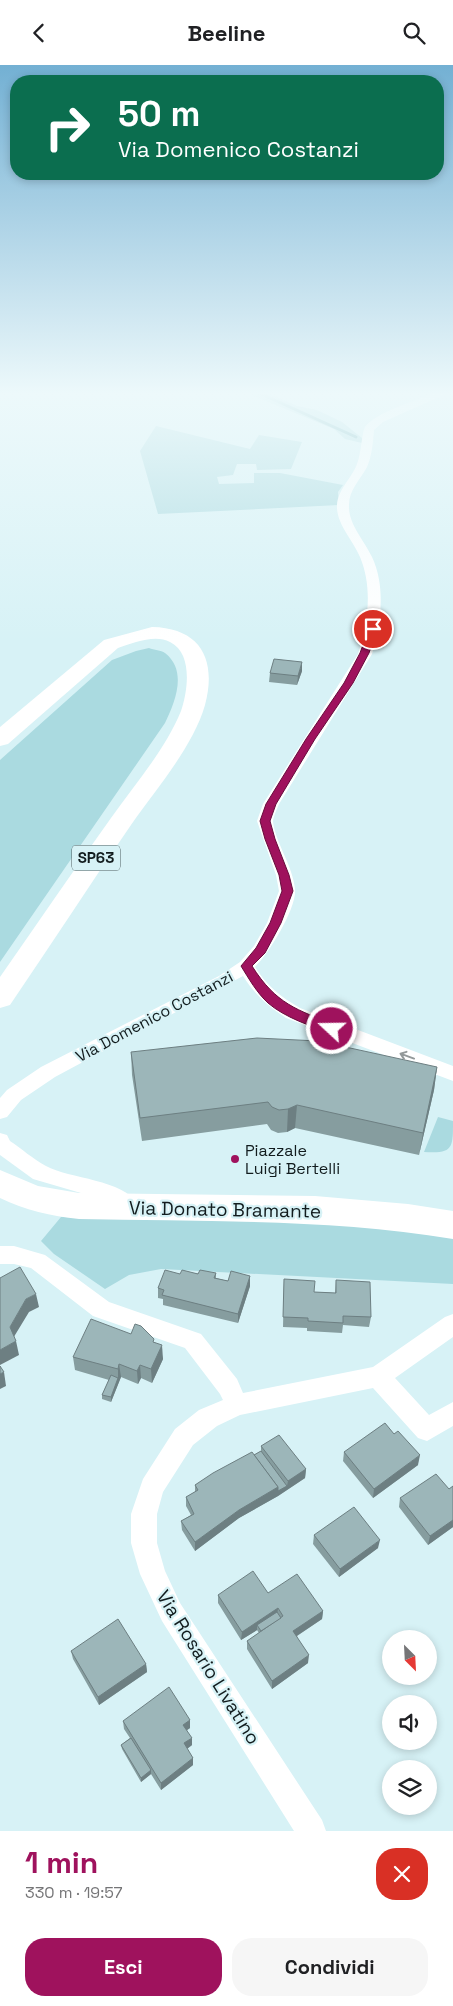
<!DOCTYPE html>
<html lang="it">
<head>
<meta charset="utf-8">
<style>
	body { margin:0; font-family:"Space Grotesk",sans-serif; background:#f6f6f6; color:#202124; height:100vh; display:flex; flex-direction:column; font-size:19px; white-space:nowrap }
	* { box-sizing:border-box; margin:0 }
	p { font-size:16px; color:#757577 }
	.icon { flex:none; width:28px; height:28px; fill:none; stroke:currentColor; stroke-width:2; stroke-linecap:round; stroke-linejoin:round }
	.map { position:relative; height:1766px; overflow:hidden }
	.panel { display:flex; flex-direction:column; background:#fff; flex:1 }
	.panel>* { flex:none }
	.banner { position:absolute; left:10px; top:10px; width:434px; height:105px; border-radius:20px; box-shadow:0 2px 8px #0003; background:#0b6e4f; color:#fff; overflow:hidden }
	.needle { width:32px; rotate:156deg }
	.tools { position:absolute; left:382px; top:1565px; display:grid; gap:10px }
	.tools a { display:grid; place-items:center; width:55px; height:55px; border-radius:50%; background:#fff; box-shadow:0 2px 8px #0003; font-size:25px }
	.pin { position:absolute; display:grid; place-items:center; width:42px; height:42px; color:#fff; margin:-21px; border:2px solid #fff; border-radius:50%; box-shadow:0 1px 5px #0007 }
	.me { position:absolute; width:55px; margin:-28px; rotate:291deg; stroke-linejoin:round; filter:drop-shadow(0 0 4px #0008) }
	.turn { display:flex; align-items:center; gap:18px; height:105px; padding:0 25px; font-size:22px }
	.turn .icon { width:65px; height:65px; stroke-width:2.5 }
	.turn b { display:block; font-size:35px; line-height:42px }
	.round { display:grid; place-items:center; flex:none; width:52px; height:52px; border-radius:20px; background:#f6f6f6 }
	.overview { display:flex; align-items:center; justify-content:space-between; height:85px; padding:0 25px }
	h1 { font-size:30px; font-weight:700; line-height:38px; color:#9f125d }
	.primary-button { display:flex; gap:10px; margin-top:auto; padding:10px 25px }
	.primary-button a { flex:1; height:58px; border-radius:20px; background:#9f125d; color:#fff; font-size:20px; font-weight:700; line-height:58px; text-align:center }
	.primary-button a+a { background:#f6f6f6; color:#202124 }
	header { display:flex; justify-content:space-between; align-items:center; height:65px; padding:0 25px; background:#fff; font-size:22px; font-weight:700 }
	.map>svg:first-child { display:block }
</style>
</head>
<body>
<header><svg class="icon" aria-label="back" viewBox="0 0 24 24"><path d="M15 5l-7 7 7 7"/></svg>Beeline<svg class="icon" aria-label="search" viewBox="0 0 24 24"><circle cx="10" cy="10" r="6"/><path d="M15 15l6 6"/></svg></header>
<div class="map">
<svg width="453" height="1766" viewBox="0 0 453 1766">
	<rect width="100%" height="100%" fill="#d7f2f6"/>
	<g fill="#aadae0">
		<polygon points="247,328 268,328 297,341 317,345 342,357 362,373 362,378 345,374 334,364"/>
		<polygon points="156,361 250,384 259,370 302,377 291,404 257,405 256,399 237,399 233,410 217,412 219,419 254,418 254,408 280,408 343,420 338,427 339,440 158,449 140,386"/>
		<path d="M 149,583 C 154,585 161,585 165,588 C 188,606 175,637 165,658 L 0,897 L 0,695 L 112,595 L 136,586 Z"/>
		<path d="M 438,1052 L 453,1056 C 453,1083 453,1089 424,1087 Z"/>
		<polygon points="61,1152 368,1159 453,1172 453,1219 161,1204 129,1210 105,1224 54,1189 41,1176"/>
	</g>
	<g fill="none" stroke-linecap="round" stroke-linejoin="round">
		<polyline stroke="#65abb4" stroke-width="3" points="259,328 356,372"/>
		<g fill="#fff" fill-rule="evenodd">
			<path d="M 434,328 L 448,328 L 383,357 L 374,365 C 373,377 372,391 367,402 C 360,415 349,425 349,440 C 348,459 364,475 372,492 C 386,522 381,558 372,589 L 279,739 C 277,744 273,752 273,757 C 276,779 293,801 295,824 C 297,843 269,888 255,902 C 267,921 281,932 300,943 L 453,1001 L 453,1016 L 286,953 C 268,941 255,930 243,911 L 55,1012 L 21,1035 L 7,1052 L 0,1054 L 0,1033 L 7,1025 L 41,1002 L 219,911 L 240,897 L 254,881 L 267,858 L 279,826 L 276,810 L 257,756 L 263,739 L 358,589 C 368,558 373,523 360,492 C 353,475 336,459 337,440 C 338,424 352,413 357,399 C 361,390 362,367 365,362 C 376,347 416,336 434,328 Z"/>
			<path d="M 0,1068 L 7,1070 L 10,1076 C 22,1084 33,1094 46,1101 C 69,1114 124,1114 138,1140 L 134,1146 L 127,1149 L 98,1133 L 33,1114 L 0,1090 Z"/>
			<polygon points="0,1181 14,1181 45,1190 109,1237 201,1269 237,1314 243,1328 373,1302 445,1252 453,1249 453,1272 395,1313 429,1350 453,1337 453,1361 427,1376 418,1373 373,1323 240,1350 217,1361 193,1380 163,1427 157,1449 157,1478 165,1506 180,1538 322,1755 326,1766 294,1766 162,1556 140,1509 131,1478 131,1449 143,1414 175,1364 199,1345 223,1335 220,1329 185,1283 93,1251 31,1203 14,1199 0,1199"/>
		</g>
		<g fill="#fff" fill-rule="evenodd">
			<path d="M 152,562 C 201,563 217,595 205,640 C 193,682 156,724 131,760 C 90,819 51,880 10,940 L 0,943 L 0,912 C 37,859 73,806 111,753 C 135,719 165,685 181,646 C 188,626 193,588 170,577 C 155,569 133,578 118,583 L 8,679 L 0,681 L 0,662 L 104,575 Z"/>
			<path d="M 0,1105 L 38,1121 L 79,1128 L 315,1131 L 408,1139 L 453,1146 L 453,1174 C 329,1153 204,1157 79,1154 C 51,1151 25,1145 0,1133 Z"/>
		</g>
	</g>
	<g fill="#869d9f">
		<polygon points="302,606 297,620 269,617 270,608"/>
		<polygon points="131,987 437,1002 434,1025 419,1090 295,1063 287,1067 278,1068 271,1065 267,1059 142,1076 132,1010"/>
		<polygon points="216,1208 216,1213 228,1216 250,1211 250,1221 238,1258 163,1240 163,1234 158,1233 158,1223 180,1209"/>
		<polygon points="284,1214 314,1227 335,1228 336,1215 371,1252 369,1262 343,1260 342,1268 307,1266 307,1263 283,1262"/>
		<polygon points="155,1277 163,1294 152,1318 141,1313 138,1319 121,1312 111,1337 102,1334 102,1330 109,1315 75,1305 73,1292"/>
		<polygon points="261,1381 306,1404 305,1413 278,1431 239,1453 195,1486 182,1465 181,1456 191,1450 186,1441 186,1432 195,1427 195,1420 254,1390 261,1386"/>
		<polygon points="344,1387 418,1400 373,1433 343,1396"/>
		<polygon points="453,1421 453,1462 428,1480 399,1442 400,1433 449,1424"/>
		<polygon points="314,1470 378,1483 339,1512 313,1479"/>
		<polygon points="268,1528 323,1546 322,1554 297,1571 308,1598 272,1624 247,1584 247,1576 259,1568 257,1565 241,1575 218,1538 218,1530"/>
		<polygon points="71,1586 146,1599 147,1607 99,1640 73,1594"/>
		<polygon points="190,1655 190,1663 187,1665 192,1680 187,1684 193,1693 193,1700 161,1725 151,1709 141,1717 122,1684 121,1680 130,1673 124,1664 123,1656"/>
	</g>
	<g fill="#6d7f82">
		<polygon points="302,597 302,606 297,620 298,611"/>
		<polygon points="437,1002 434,1025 419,1090 423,1068"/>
		<polygon points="297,1040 295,1063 287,1067 288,1044"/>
		<polygon points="250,1211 250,1221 238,1258 238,1249"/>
		<polygon points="36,1229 39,1242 29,1247 12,1275 10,1262 26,1234"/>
		<polygon points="16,1276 19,1290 0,1300 0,1285"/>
		<polygon points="162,1280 163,1294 152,1318 151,1304"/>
		<polygon points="119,1299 121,1312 111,1337 111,1332 118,1313 118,1304"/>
		<polygon points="140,1300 141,1313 138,1319 137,1306"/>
		<polygon points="4,1307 6,1321 0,1324 0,1309"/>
		<polygon points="420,1390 418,1400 373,1433 374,1424"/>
		<polygon points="306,1404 305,1413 278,1431 239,1453 195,1486 195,1477 239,1445 278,1422 287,1421 288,1416"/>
		<polygon points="453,1455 453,1462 428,1480 430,1471"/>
		<polygon points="380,1475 378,1483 339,1512 340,1504"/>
		<polygon points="278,1543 277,1551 257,1560 257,1565 241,1575 242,1567"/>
		<polygon points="323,1546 322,1554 292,1574 293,1566"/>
		<polygon points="309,1590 308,1598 272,1624 272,1616"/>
		<polygon points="146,1599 147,1607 99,1640 98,1632"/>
		<polygon points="190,1655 190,1663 184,1667 183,1660"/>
		<polygon points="192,1673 192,1680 184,1686 184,1678"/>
		<polygon points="193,1693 193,1700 161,1725 161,1718"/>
		<polygon points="151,1705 151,1709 141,1717 141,1713"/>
	</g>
	<g fill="#9cb6b9" stroke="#6d7f82">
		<polygon points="274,594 302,597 298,611 270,608"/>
		<polygon points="257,973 318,976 437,1002 423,1068 297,1040 288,1044 279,1045 272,1042 268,1037 140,1053 131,987"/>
		<polygon points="20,1202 36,1229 26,1234 10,1262 16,1276 0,1285 0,1213"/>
		<polygon points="165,1205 180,1209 182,1205 198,1209 200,1205 216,1208 214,1213 228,1216 231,1206 250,1211 238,1249 162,1230 164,1225 158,1223"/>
		<polygon points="284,1214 315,1216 314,1227 336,1228 336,1215 370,1217 371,1252 343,1251 343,1258 308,1256 308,1253 283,1252"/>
		<polygon points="91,1254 131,1269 135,1259 141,1261 154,1274 153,1277 162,1280 151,1304 140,1300 137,1306 119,1299 118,1304 73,1292"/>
		<polygon points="0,1301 4,1307 0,1309"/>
		<polygon points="111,1310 118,1313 111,1332 102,1330"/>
		<polygon points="385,1358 394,1369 398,1366 420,1390 374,1424 344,1387"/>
		<polygon points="279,1370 306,1404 288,1416 261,1381"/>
		<polygon points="261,1386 287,1421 278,1426 278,1422 254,1390"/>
		<polygon points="252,1387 278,1422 239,1445 195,1477 181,1456 194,1449 186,1432 198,1425 195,1420 213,1408"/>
		<polygon points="436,1409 449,1424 453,1421 453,1455 430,1471 400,1433"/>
		<polygon points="354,1442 380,1475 340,1504 314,1470"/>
		<polygon points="253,1506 268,1528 297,1509 323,1546 293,1566 309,1590 272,1616 247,1576 283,1551 278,1543 242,1567 218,1530"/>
		<polygon points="277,1547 281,1553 261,1566 257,1560"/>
		<polygon points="118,1554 146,1599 98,1632 71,1586"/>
		<polygon points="169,1622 190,1655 183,1660 192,1673 184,1678 193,1693 161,1718 123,1656"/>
		<polygon points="131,1673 151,1705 141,1713 121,1680"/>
	</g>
	<defs><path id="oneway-shaft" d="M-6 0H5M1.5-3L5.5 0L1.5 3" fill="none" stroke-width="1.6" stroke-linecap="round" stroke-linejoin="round" transform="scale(1.25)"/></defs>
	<use stroke="#94999a" href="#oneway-shaft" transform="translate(407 991) rotate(-160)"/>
	<linearGradient id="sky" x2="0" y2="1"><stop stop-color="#73b0d3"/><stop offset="0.57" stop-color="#edf9fb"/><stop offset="1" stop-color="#edf9fb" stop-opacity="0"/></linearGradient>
	<rect width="453" height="576" fill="url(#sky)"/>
	<path fill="#9f125d" stroke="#670c3c" d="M 373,561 L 377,564 L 369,588 L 353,618 L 315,674 L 276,739 L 270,756 L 275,774 L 289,810 L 293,826 L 281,858 L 265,888 L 252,901 C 276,939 297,945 336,960 L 338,964 L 332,968 C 312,962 284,952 268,938 C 257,928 249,914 241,901 L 256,883 L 270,858 L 282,826 L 279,810 L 265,774 L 260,756 L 266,739 L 306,674 L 344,618 L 360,588 L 369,564 Z"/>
	<circle fill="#9f125d" stroke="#d7f2f6" stroke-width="2" cx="235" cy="1094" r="5"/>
	<g text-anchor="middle" stroke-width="4.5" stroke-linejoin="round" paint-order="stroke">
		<rect fill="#d7f2f6" stroke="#4d5c5f" stroke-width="1" x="72" y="780.5" width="48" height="25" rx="4"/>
		<g font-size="15" font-weight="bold" fill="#121c1e">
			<text x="96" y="798">SP63</text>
		</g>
		<g font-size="16" fill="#121c1e" stroke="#d7f2f6">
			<text transform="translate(154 951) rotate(-28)" y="6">Via Domenico Costanzi</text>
		</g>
		<g font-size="16" fill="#121c1e" stroke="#d7f2f6" text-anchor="start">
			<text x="245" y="1091">Piazzale<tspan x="245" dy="18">Luigi Bertelli</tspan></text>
		</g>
		<g font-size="19" fill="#121c1e" stroke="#d7f2f6">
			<text transform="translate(225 1144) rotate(1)" y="7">Via Donato Bramante</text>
			<text transform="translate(209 1602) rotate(58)" y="7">Via Rosario Livatino</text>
		</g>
	</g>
</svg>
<div class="tools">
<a><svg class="needle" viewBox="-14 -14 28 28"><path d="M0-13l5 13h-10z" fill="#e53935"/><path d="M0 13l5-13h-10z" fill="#757577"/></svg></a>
<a><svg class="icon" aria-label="sound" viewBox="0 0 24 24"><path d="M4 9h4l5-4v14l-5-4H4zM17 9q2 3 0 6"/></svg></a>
<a><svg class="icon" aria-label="layers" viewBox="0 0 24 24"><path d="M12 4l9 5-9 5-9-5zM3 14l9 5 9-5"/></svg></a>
</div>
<div class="pin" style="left:373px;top:564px;background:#d93025"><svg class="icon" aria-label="arrive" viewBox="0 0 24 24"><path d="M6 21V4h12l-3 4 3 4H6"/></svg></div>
<svg class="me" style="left:332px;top:964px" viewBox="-20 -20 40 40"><circle r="17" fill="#9f125d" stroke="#fff" stroke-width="3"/><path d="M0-11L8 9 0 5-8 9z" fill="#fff"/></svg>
<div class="banner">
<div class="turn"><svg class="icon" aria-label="right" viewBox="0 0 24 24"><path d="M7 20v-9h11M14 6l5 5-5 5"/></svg><div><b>50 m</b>Via Domenico Costanzi</div></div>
</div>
</div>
<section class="panel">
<div class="overview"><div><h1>1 min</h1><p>330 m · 19:57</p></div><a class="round" style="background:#d93025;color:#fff"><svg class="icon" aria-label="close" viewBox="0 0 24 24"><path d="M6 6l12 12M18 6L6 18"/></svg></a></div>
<div class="primary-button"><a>Esci</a><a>Condividi</a></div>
</section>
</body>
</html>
